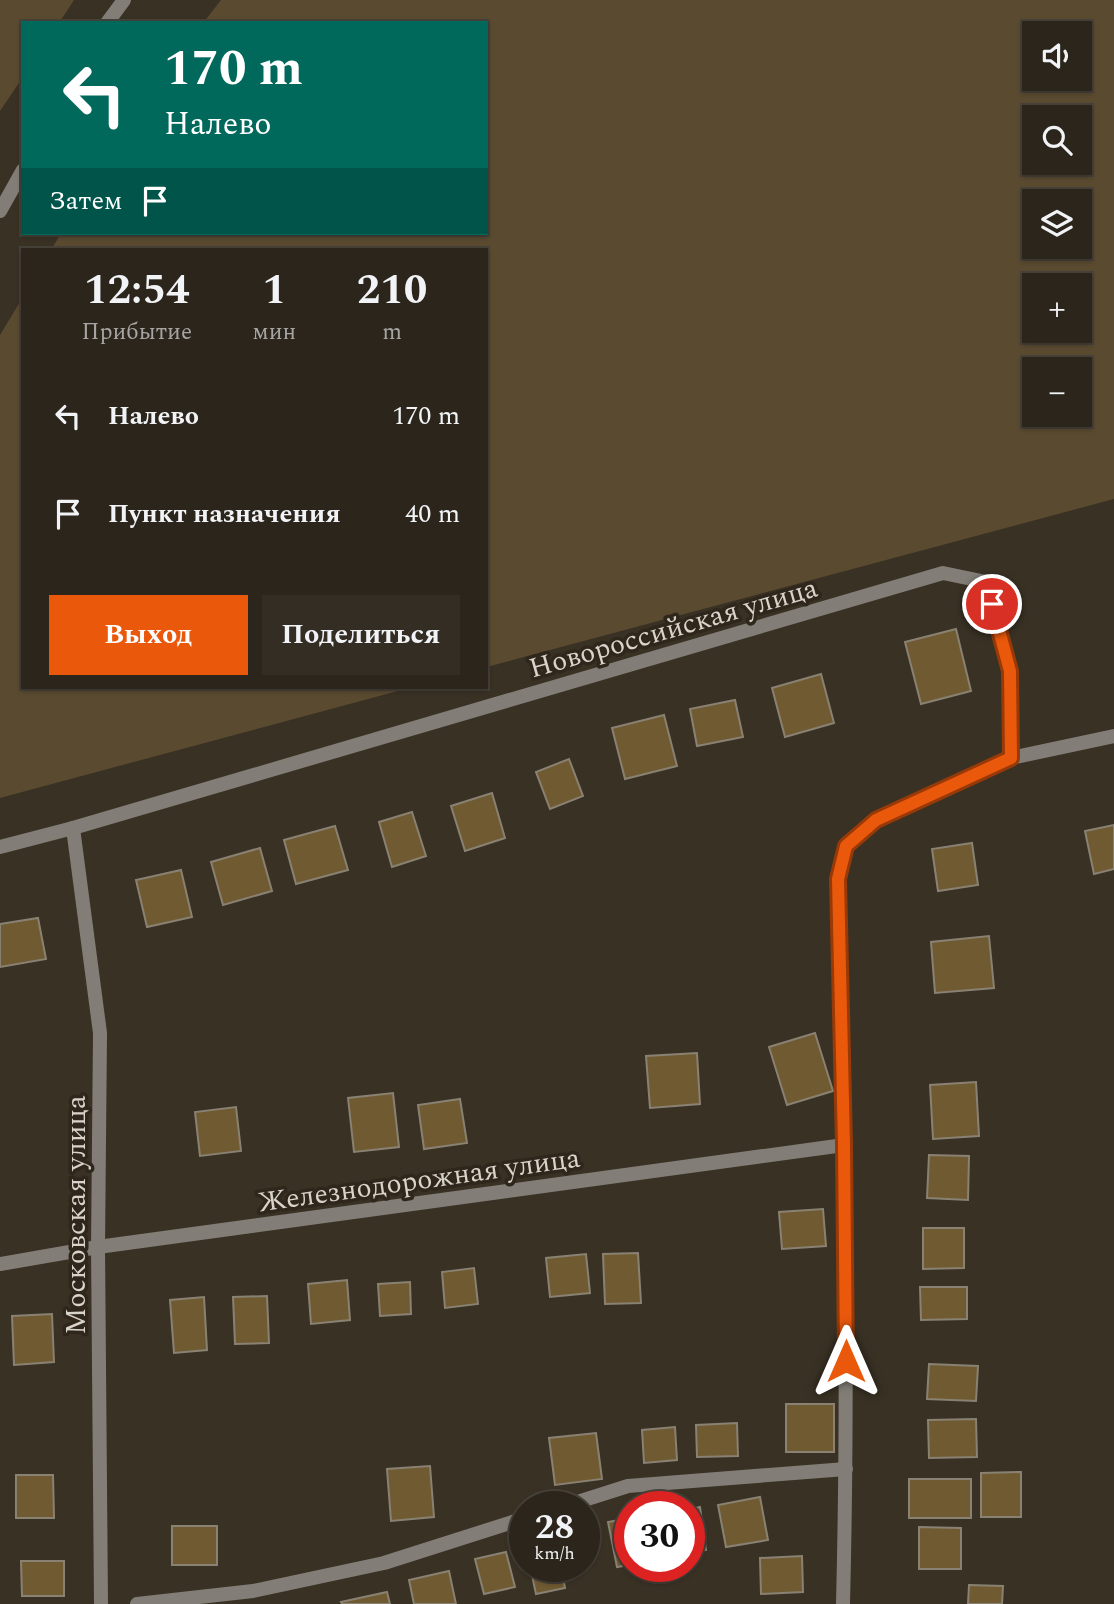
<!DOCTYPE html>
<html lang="ru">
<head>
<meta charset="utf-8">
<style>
	body { margin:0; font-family:Spectral,serif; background:#332d24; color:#f1f3f6; height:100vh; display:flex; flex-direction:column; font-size:26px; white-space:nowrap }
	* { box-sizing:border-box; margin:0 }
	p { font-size:23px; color:#a6a5a3 }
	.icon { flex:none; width:38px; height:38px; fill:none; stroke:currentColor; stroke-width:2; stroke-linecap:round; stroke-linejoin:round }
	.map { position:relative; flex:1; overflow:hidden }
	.details { position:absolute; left:21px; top:248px; width:467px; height:441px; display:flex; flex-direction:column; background:#2b251b; border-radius:0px; box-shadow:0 2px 5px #0004,0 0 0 2px #47423a }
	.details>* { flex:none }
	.top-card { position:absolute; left:21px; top:21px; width:467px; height:214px; border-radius:0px; box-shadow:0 2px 5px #0004,0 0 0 2px #47423a; background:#00695c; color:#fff; overflow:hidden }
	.controls { position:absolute; left:1022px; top:21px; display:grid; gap:14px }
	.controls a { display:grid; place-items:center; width:70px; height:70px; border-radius:0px; background:#2b251b; box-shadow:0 2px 5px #0004,0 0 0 2px #47423a; font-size:35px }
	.speed { position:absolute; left:509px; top:1491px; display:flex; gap:14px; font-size:35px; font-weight:700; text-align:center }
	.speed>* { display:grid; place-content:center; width:91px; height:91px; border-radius:50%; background:#2b251b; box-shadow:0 2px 5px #0004,0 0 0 2px #47423a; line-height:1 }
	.speed small { font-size:18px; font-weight:400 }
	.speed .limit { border:10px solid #d22; background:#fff; color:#111 }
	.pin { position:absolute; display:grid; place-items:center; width:60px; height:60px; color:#fff; margin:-30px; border:4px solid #fff; border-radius:50%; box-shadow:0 2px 7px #0007 }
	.me { position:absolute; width:77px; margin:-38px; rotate:0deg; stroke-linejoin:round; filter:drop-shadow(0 0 5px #0008) }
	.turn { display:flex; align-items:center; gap:24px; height:147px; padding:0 28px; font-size:32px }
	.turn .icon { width:91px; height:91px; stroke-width:2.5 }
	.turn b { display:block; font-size:49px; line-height:60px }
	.then { display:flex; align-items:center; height:66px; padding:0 28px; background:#0003; gap:14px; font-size:26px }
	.eta { display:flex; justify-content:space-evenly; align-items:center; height:119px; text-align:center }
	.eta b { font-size:42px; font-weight:700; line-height:49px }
	.action { display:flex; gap:14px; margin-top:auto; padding:14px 28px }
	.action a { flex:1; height:80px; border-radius:0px; background:#ea580c; color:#fff; font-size:28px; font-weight:700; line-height:80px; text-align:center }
	.action a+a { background:#332d24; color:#f1f3f6 }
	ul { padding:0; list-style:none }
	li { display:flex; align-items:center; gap:21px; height:98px; padding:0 28px }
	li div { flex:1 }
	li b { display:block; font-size:26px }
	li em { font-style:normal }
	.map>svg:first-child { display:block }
</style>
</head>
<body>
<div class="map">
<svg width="1114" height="1604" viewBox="0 0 1114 1604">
	<rect width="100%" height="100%" fill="#393124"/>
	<g fill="#594a30" fill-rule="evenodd">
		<polygon points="0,0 74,0 59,23 23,23 23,77 0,111"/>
		<path d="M 221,0 L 1114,0 L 1114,499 L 487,667 L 486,250 L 51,250 L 61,233 L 486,233 L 486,23 L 203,23 ZM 1034,33 L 1080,33 L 1080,79 L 1034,79 ZM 1034,117 L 1080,117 L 1080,163 L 1034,163 ZM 1034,201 L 1080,201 L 1080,247 L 1034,247 ZM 1034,285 L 1080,285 L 1080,331 L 1034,331 ZM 1034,369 L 1080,369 L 1080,415 L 1034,415 Z"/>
		<polygon points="23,297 23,688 409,688 0,798 0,335"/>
	</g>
	<g fill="#705a32" stroke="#898172" stroke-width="2">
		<polygon points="956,629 971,691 921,704 905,642"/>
		<polygon points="821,674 834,723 785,737 772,688"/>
		<polygon points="735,700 743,737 697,746 690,709"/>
		<polygon points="664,715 677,766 625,779 612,728"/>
		<polygon points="569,759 583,796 550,809 536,772"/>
		<polygon points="492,793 505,838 465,851 451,806"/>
		<polygon points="412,812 426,856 392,867 379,822"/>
		<polygon points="1114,825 1114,869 1094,874 1085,831"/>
		<polygon points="335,826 348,870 296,884 284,840"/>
		<polygon points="972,843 978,885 938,891 932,849"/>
		<polygon points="260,848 272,891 223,905 211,862"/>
		<polygon points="181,870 192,917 147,927 136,880"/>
		<polygon points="38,918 46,959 0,967 0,924"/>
		<polygon points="989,936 994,988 935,993 931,942"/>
		<polygon points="815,1033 833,1091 787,1105 769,1047"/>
		<polygon points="697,1053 700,1104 650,1108 646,1056"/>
		<polygon points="976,1082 979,1136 933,1139 930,1085"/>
		<polygon points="393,1093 399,1147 354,1152 348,1098"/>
		<polygon points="460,1099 467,1143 424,1149 418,1105"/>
		<polygon points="236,1107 241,1151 200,1156 195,1112"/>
		<polygon points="929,1155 969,1156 968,1200 927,1198"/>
		<polygon points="823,1209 826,1246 782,1249 779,1212"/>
		<polygon points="923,1228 964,1228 964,1268 923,1269"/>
		<polygon points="638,1253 641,1303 605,1304 603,1254"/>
		<polygon points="586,1254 590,1293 550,1297 546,1258"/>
		<polygon points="474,1268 478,1304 445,1308 442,1272"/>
		<polygon points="347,1280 350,1320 311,1324 308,1284"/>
		<polygon points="410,1282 411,1314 380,1316 378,1284"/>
		<polygon points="920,1287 967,1287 967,1319 921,1320"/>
		<polygon points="267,1296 269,1343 235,1344 233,1297"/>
		<polygon points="204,1297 207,1350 174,1353 170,1300"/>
		<polygon points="52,1314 54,1362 14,1365 12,1316"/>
		<polygon points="929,1364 978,1366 976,1401 927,1399"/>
		<rect x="786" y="1404" width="48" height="48"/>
		<polygon points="976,1419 977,1457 929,1458 928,1420"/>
		<polygon points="737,1423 738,1456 697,1457 696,1425"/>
		<polygon points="675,1427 677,1460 644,1463 642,1430"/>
		<polygon points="596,1433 602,1479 555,1485 549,1438"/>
		<polygon points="430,1466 434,1517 391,1521 387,1469"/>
		<polygon points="1021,1472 1021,1517 981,1517 981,1473"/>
		<polygon points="16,1475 53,1475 54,1518 16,1518"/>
		<rect x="909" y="1479" width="62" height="39"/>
		<polygon points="760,1497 768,1540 726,1547 718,1505"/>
		<polygon points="700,1507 706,1550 690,1552 690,1509"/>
		<polygon points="630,1518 630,1565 617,1567 608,1522"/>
		<rect x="172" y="1526" width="45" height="39"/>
		<polygon points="919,1527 961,1528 961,1569 919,1569"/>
		<polygon points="506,1552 515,1587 484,1594 475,1559"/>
		<polygon points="802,1556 803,1592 761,1594 760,1558"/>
		<polygon points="21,1561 64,1561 64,1596 22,1596"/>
		<polygon points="530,1566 561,1566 565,1588 536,1594"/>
		<polygon points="449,1571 456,1604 414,1604 409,1580"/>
		<polygon points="969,1585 1003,1586 1002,1604 968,1604"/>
		<polygon points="387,1592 390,1604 342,1604 341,1602"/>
	</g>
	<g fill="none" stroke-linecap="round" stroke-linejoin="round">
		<g stroke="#827e77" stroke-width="14">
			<polyline points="107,23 124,0"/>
			<polyline points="0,211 23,170"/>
			<polyline points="73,828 100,1033 98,1247 101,1604"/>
			<polyline points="0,847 73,828 943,573 986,582 1010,671 1011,758"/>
			<polyline points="0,1264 98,1247 844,1145"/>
			<polyline points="562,1507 628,1486 846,1469"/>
			<polyline points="137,1604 253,1591 384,1563 525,1518"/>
			<path d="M 843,1604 C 849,1362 844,1120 838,879 L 846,846 L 875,820 L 1011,758 L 1114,736"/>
		</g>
	</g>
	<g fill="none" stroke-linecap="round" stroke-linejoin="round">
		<defs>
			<polyline id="route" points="846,1361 844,1145 838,879 846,846 876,820 1011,758 1010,671 992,604"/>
		</defs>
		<use href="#route" stroke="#983908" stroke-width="18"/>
		<use href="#route" stroke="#ea580c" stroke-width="12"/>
	</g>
	<g text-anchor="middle" stroke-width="7" stroke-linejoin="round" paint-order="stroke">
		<g font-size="28" fill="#d8d3cb" stroke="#2f271b">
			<text transform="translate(673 627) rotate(-16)" y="10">Новороссийская улица</text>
			<text transform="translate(419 1179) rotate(-8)" y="10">Железнодорожная улица</text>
			<text transform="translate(75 1215) rotate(-90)" y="10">Московская улица</text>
		</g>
	</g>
</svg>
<div class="controls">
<a><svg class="icon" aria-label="sound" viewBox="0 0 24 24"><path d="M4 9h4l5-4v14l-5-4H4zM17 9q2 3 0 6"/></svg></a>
<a><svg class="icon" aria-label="search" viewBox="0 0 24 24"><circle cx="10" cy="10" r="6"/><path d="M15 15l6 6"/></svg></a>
<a><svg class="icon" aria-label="layers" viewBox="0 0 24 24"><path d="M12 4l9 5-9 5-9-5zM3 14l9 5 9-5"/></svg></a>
<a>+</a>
<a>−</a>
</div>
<div class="speed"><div>28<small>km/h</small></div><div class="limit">30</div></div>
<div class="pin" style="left:992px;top:604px;background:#d93025"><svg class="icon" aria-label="arrive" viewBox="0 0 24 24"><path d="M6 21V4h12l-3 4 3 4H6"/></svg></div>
<svg class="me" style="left:846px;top:1361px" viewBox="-20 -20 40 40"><path d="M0-17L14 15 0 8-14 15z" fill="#ea580c" stroke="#fff" stroke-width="4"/></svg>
<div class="top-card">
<div class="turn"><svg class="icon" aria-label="left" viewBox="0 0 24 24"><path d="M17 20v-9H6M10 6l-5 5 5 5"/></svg><div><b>170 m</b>Налево</div></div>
<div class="then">Затем<svg class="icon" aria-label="arrive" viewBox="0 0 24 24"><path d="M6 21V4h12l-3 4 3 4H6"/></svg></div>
</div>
<section class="details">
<div class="eta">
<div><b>12:54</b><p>Прибытие</p></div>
<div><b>1</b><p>мин</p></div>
<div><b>210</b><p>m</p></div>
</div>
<ul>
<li><svg class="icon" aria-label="left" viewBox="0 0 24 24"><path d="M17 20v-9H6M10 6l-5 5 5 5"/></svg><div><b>Налево</b></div><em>170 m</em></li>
<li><svg class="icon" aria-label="arrive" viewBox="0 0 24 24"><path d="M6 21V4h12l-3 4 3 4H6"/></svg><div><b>Пункт назначения</b></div><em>40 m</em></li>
</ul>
<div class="action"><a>Выход</a><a>Поделиться</a></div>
</section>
</div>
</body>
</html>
